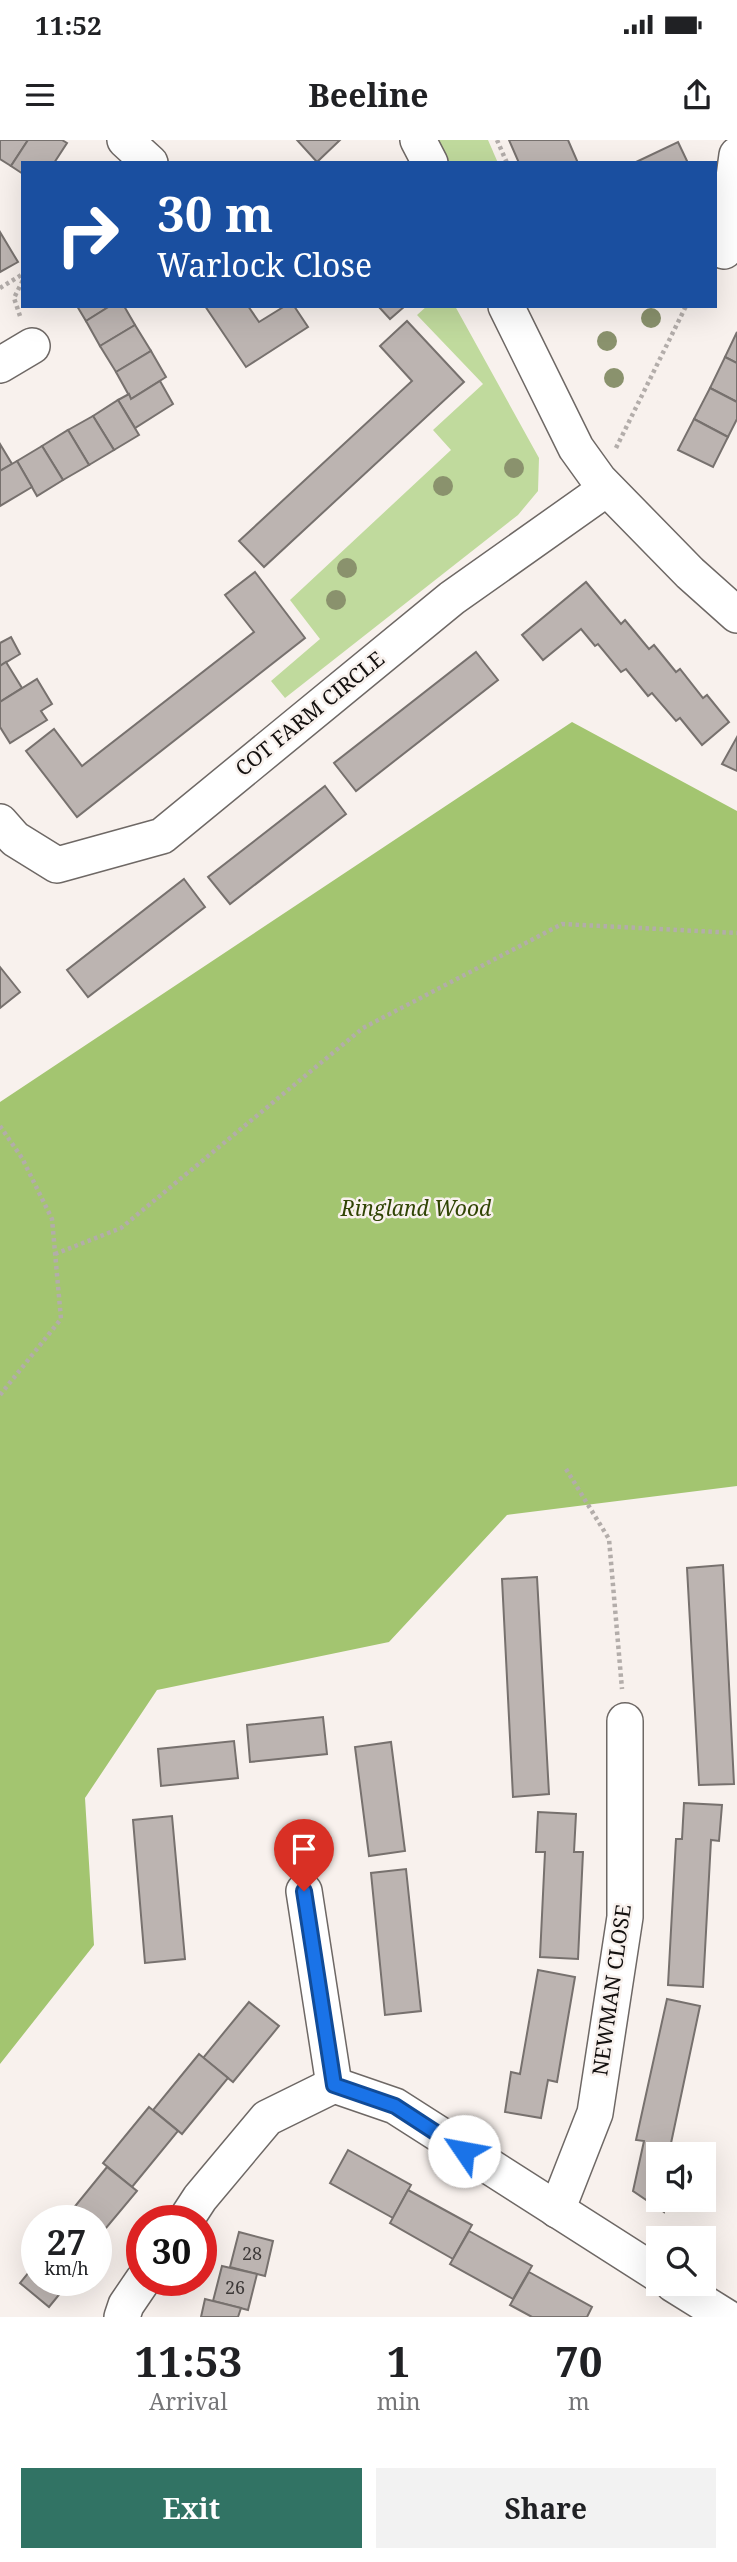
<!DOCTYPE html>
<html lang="en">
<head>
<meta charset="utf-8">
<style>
	body { margin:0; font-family:"Noto Serif",serif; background:#f2f2f2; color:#202124; height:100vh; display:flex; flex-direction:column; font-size:26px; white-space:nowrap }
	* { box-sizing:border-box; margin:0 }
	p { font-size:23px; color:#757577 }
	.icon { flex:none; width:38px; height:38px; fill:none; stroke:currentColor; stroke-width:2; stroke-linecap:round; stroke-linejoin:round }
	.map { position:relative; height:2177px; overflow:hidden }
	.drawer { display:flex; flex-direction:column; background:#fff; flex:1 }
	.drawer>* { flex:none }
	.guide { position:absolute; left:21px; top:21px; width:696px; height:147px; border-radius:0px; box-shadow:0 7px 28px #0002; background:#1a4fa0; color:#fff; overflow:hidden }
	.fabs { position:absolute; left:646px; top:2002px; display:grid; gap:14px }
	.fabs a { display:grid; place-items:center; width:70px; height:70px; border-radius:0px; background:#fff; box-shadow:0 7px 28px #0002; font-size:35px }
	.speed { position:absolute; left:21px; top:2065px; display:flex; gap:14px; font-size:35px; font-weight:700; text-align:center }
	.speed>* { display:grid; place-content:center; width:91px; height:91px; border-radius:50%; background:#fff; box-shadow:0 7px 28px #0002; line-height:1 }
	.speed small { font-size:18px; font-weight:400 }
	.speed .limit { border:10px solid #d22; background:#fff; color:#111 }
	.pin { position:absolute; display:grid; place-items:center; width:60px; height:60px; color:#fff; margin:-72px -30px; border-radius:50% 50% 50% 0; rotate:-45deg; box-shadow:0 0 7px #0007 }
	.pin .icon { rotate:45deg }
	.me { position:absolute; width:77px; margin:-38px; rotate:303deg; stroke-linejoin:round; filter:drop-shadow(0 0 5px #0008) }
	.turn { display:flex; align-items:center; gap:24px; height:147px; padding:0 21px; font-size:32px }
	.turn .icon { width:91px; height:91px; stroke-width:2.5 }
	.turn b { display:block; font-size:49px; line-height:60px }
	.eta { display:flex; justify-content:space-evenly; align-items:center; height:119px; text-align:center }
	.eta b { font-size:42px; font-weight:700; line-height:49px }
	.primary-button { display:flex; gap:14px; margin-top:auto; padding:14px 21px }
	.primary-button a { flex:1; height:80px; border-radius:0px; background:#317364; color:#fff; font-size:28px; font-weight:700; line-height:80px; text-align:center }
	.primary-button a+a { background:#f2f2f2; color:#202124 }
	.status { display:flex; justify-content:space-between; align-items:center; height:49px; padding:0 35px; background:#fff; direction:ltr }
	.status svg { height:19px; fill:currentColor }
	header { display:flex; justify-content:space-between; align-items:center; height:91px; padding:0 21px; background:#fff; font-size:32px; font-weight:700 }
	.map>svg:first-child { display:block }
</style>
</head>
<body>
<div class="status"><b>11:52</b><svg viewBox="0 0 49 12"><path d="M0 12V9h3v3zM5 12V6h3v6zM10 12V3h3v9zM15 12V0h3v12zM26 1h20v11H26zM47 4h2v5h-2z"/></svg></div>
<header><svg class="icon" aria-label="menu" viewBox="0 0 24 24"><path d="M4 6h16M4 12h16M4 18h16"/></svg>Beeline<svg class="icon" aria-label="share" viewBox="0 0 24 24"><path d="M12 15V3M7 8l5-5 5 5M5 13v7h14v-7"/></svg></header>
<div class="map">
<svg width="737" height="2177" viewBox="0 0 737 2177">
	<rect width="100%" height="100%" fill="#f8f1ed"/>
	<g fill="#c0da9d">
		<polygon points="427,0 488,0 498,23 440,23"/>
		<polygon points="427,166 455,166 539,318 538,351 518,375 285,558 271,541 320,499 290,460 451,310 433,290 483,244 417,175"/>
	</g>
	<polygon fill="#a3c570" points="572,582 737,671 737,1346 507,1375 389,1502 157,1550 85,1658 94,1805 0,1924 0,962"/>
	<g fill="#bcb4b1" stroke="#77716e" stroke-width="2">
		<polygon points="0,0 28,0 11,26 0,19"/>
		<polygon points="28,0 62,0 67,3 54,23 23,23 23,34 11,26"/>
		<polygon points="297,0 340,0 317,22"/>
		<polygon points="509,0 568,0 578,23 519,23"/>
		<polygon points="678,2 688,23 634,23"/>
		<polygon points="0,92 18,122 0,132"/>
		<polygon points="77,166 110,166 86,181"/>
		<polygon points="110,166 124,166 135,185 100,206 86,181"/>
		<polygon points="205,166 248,166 259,182 285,166 294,166 308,187 246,227"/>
		<polygon points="378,166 405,166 390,179"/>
		<polygon points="407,181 464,242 264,427 239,401 412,241 380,206"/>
		<polygon points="135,185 151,211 116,232 100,206"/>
		<polygon points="737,192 737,223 725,217"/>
		<polygon points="151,211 166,237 131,259 116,232"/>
		<polygon points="725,217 737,223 737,262 710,248"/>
		<polygon points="160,241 173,264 135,288 118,260 129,254 131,259"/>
		<polygon points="710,248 737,262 737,279 728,297 694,279"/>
		<polygon points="118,260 139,295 114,310 93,276"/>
		<polygon points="93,276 114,310 89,325 68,290"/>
		<polygon points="694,279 728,297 713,327 678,310"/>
		<polygon points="68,290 89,325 63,340 42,306"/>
		<polygon points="0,304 12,324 0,331"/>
		<polygon points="42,306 63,340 37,356 17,321"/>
		<polygon points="17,321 32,347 0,366 0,331"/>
		<polygon points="255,432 305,498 77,677 26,611 54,589 82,626 254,492 225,455"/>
		<polygon points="586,442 621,484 625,480 649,509 654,505 676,532 680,529 703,558 707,555 729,582 702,605 680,578 676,581 652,553 648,556 626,529 621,532 598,504 595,506 581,489 543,520 522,495"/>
		<polygon points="11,497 20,514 0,526 0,503"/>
		<polygon points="476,512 498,540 356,651 334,623"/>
		<polygon points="6,522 22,548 0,562 0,526"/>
		<polygon points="37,539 52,564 41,571 47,580 10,603 0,587 0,562"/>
		<polygon points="737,597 737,631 722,624"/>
		<polygon points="325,646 346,674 230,764 208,737"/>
		<polygon points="184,739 205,767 88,857 67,830"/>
		<polygon points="0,827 20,852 0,868"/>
		<polygon points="723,1425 734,1644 699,1645 687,1428"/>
		<polygon points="537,1437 549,1654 513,1657 502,1439"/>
		<polygon points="323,1577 327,1614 250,1622 247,1585"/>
		<polygon points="234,1601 238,1638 161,1646 158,1609"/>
		<polygon points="391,1602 405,1711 369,1716 355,1607"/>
		<polygon points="684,1663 722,1665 719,1701 711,1700 703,1847 668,1845 676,1699 682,1699"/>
		<polygon points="538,1672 576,1674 574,1712 583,1712 578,1819 540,1817 545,1712 536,1712"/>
		<polygon points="172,1676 185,1819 145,1823 133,1680"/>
		<polygon points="406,1729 421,1871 385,1875 371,1733"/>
		<polygon points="538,1830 575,1837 557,1942 548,1940 541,1978 505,1972 511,1932 520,1934"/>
		<polygon points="667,1859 700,1866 670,2008 678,2009 677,2014 658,2014 658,2060 666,2060 664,2072 633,2051 644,2001 636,2000"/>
		<polygon points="249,1862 279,1886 233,1942 203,1918"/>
		<polygon points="199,1914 228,1938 182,1994 153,1970"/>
		<polygon points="149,1967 178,1991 132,2047 103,2023"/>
		<polygon points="348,2010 411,2045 393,2078 330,2043"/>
		<polygon points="107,2027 137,2051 96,2100 96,2081 63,2081"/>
		<polygon points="408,2050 472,2085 453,2119 390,2083"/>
		<polygon points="469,2091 532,2126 513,2159 450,2124"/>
		<polygon points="239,2092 273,2101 265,2136 230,2127"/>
		<polygon points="37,2122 37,2140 71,2140 49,2167 20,2143"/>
		<polygon points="222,2126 257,2134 248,2170 213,2161"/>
		<polygon points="529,2132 592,2167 587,2177 532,2177 510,2165"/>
		<polygon points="205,2159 241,2168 238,2177 201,2177"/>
	</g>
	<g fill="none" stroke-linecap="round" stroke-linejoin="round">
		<defs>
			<g id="minor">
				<polyline points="125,0 150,23"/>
				<polyline points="418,0 430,23"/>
				<polyline points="724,111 737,15"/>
				<polyline points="506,166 576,308 599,340 690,433 737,475"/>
				<polyline points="0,225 32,206"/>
				<polyline points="0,682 15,699 57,725 162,696 452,458 606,349"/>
				<polyline points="304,1751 334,1945"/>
				<polyline points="557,2070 595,1973 625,1777 625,1581"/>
				<polyline points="185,2081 200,2058 267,1978 334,1945 395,1966 658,2134"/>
				<polyline points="673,2144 726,2177"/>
				<polyline points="122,2177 126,2165 143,2140"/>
			</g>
		</defs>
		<use href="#minor" stroke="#6e6865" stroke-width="38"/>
		<g stroke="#b3adaa" stroke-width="4.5" stroke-dasharray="3.5 3.5" stroke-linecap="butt">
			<polyline points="497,0 507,23"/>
			<polyline points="0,148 23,134"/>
			<polyline points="20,176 14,158 23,140"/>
			<polyline points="616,308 686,166"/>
			<polyline points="0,986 22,1018 52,1079 61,1179 0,1255"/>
			<polyline points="55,1114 121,1088 363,888 562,784 737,793"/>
			<polyline points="566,1329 609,1399 622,1549"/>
		</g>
		<use href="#minor" stroke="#fff" stroke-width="35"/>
	</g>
	<g fill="#8a926d">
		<circle cx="651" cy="178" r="10"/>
		<circle cx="607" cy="201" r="10"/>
		<circle cx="614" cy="238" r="10"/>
		<circle cx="514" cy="328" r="10"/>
		<circle cx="443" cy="346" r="10"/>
		<circle cx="347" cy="428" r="10"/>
		<circle cx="336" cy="460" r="10"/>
	</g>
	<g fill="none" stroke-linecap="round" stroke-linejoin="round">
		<defs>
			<polyline id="route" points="304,1751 334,1945 395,1966 464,2011"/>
		</defs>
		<use href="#route" stroke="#114b97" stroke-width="18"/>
		<use href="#route" stroke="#1a73e8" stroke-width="12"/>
	</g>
	<g text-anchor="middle" stroke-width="5" stroke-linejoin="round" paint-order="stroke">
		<g font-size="18" fill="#3d3938">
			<text x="252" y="2120">28</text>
			<text x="235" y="2154">26</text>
		</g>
		<g font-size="21" fill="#13100f" stroke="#f8f1ed">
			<text transform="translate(310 574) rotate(-39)" y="7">COT FARM CIRCLE</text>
			<text transform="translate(612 1850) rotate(-82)" y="7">NEWMAN CLOSE</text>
		</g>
		<g font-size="21" font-style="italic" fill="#304404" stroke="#f8f1ed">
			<text x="416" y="1076">Ringland Wood</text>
		</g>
	</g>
</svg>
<div class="fabs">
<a><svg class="icon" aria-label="sound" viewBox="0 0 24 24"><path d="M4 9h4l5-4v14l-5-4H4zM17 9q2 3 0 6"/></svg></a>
<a><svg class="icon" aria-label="search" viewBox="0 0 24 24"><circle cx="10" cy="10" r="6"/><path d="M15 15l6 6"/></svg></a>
</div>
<div class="speed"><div>27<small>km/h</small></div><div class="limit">30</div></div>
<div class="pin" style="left:304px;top:1751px;background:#d93025"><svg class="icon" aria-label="arrive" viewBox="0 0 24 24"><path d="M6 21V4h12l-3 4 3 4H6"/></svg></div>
<svg class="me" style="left:464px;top:2011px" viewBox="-20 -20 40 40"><circle r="19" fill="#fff"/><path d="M0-13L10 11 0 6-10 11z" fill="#1a73e8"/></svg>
<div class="guide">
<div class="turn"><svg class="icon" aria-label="right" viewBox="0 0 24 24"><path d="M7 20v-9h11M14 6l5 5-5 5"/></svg><div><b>30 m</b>Warlock Close</div></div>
</div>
</div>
<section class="drawer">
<div class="eta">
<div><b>11:53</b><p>Arrival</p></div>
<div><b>1</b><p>min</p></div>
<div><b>70</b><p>m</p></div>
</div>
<div class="primary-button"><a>Exit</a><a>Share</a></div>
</section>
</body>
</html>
